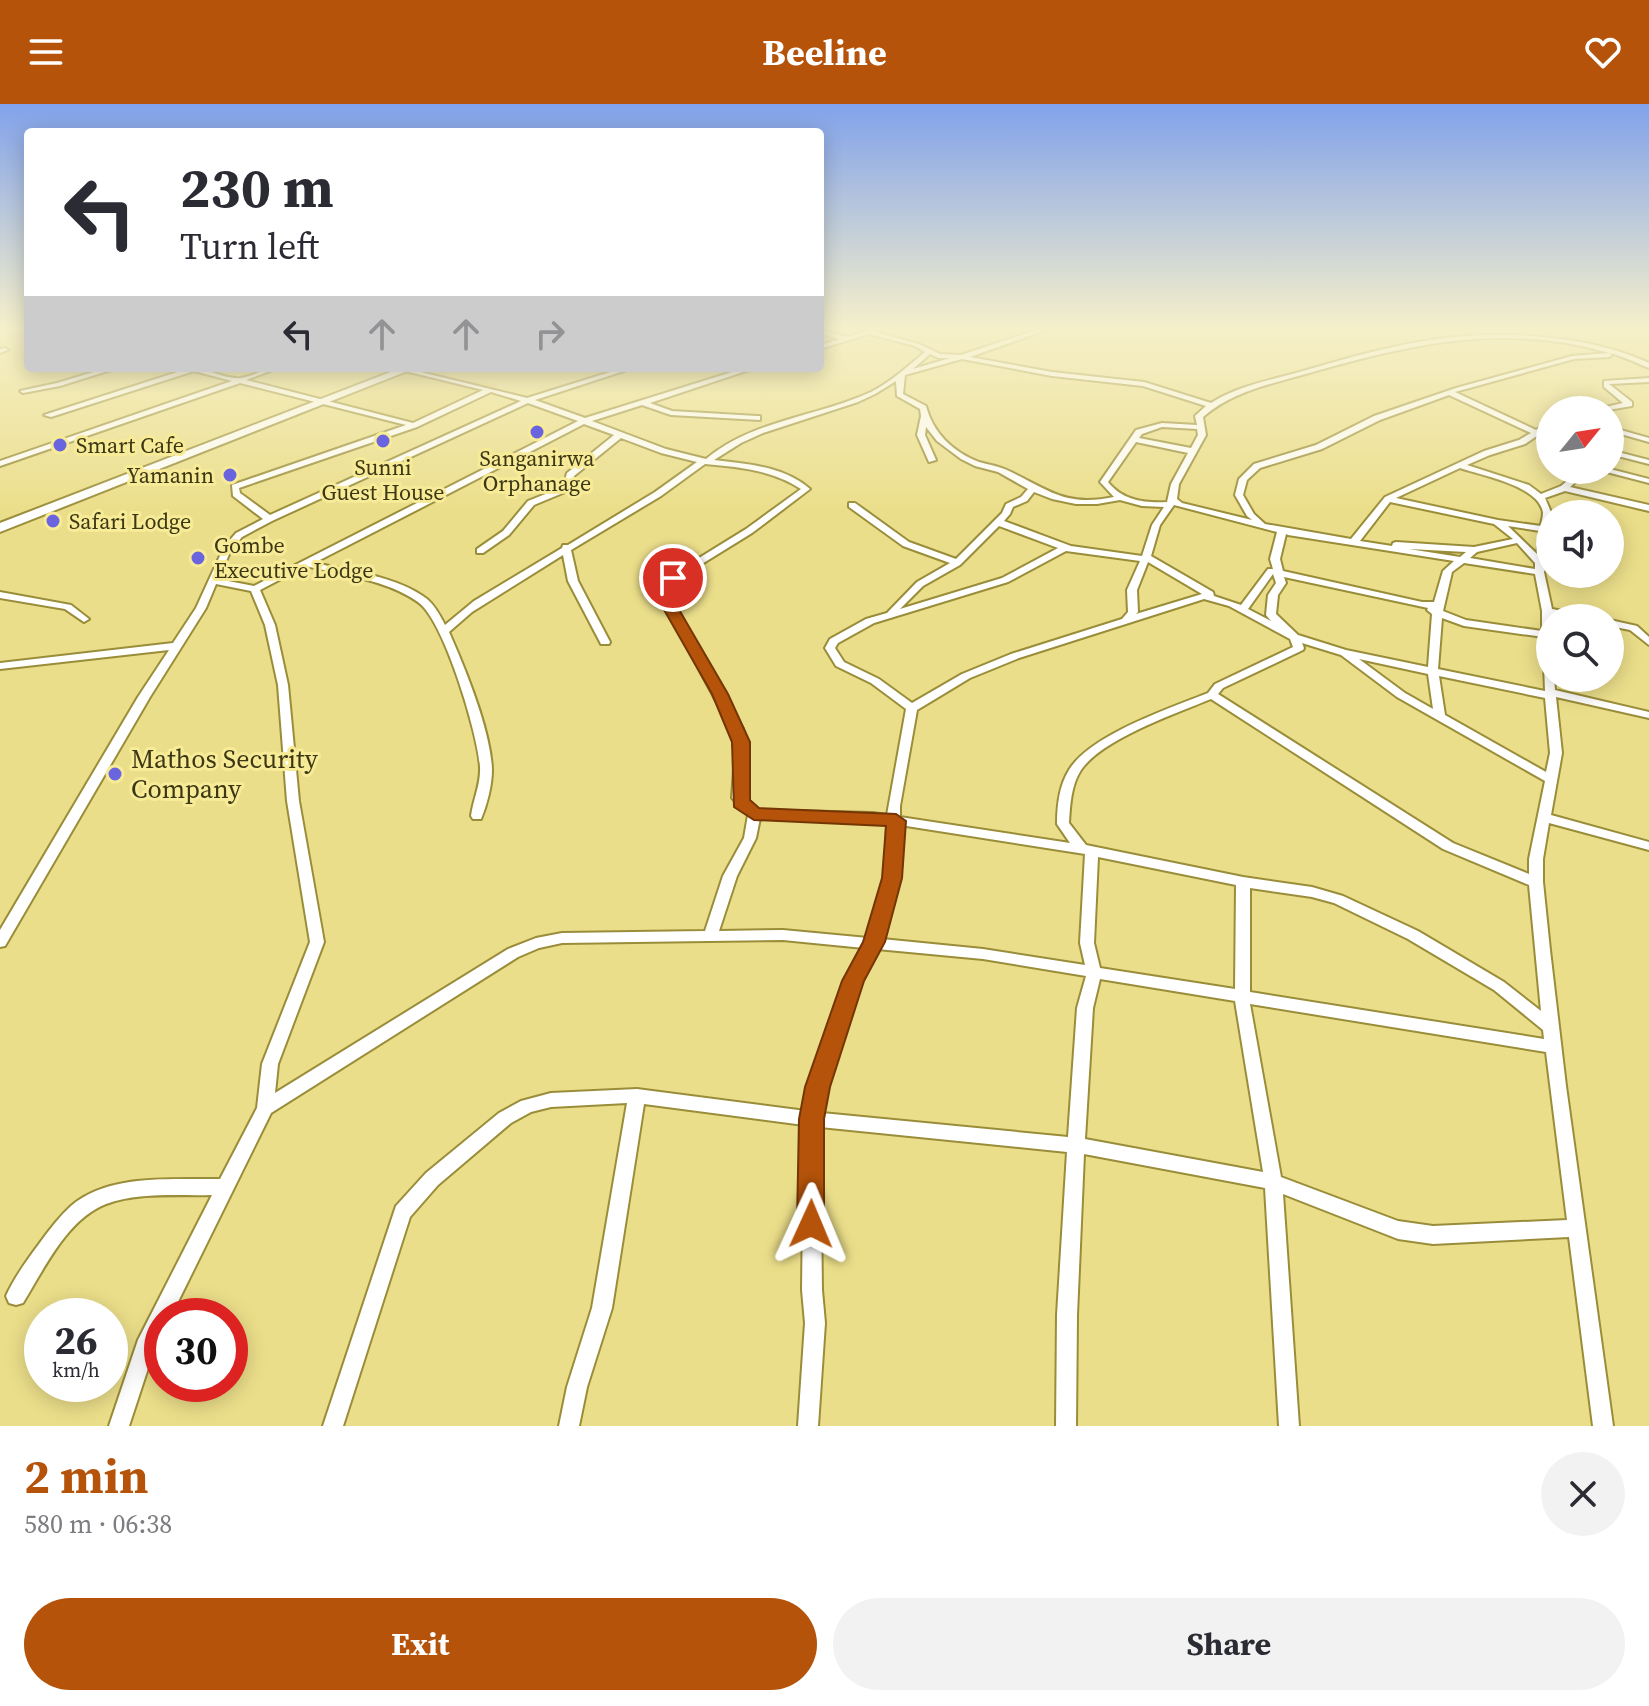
<!DOCTYPE html>
<html lang="en">
<head>
<meta charset="utf-8">
<style>
	body { margin:0; font-family:"Source Serif 4",serif; background:#f2f2f3; color:#2b2b33; height:100vh; display:flex; flex-direction:column; font-size:30px; white-space:nowrap }
	* { box-sizing:border-box; margin:0 }
	p { font-size:26px; color:#7c7c81 }
	.icon { flex:none; width:44px; height:44px; fill:none; stroke:currentColor; stroke-width:2; stroke-linecap:round; stroke-linejoin:round }
	.map { position:relative; height:1322px; overflow:hidden }
	.sheet { display:flex; flex-direction:column; background:#fff; flex:1 }
	.sheet>* { flex:none }
	.banner { position:absolute; left:24px; top:24px; width:800px; height:244px; border-radius:8px; box-shadow:0 4px 20px #0003; background:#fff; color:#2b2b33; overflow:hidden }
	.needle { width:52px; rotate:60deg }
	.fabs { position:absolute; left:1536px; top:292px; display:grid; gap:16px }
	.fabs a { display:grid; place-items:center; width:88px; height:88px; border-radius:50%; background:#fff; box-shadow:0 4px 20px #0003; font-size:40px }
	.speed { position:absolute; left:24px; top:1194px; display:flex; gap:16px; font-size:40px; font-weight:700; text-align:center }
	.speed>* { display:grid; place-content:center; width:104px; height:104px; border-radius:50%; background:#fff; box-shadow:0 4px 20px #0003; line-height:1 }
	.speed small { font-size:20px; font-weight:400 }
	.speed .limit { border:12px solid #d22; background:#fff; color:#111 }
	.pin { position:absolute; display:grid; place-items:center; width:68px; height:68px; color:#fff; margin:-34px; border:4px solid #fff; border-radius:50%; box-shadow:0 2px 8px #0007 }
	.me { position:absolute; width:88px; margin:-44px; rotate:1deg; stroke-linejoin:round; filter:drop-shadow(0 0 6px #0008) }
	.turn { display:flex; align-items:center; gap:28px; height:168px; padding:0 24px; font-size:36px }
	.turn .icon { width:104px; height:104px; stroke-width:2.5 }
	.turn b { display:block; font-size:56px; line-height:68px }
	.lanes { display:flex; align-items:center; height:76px; padding:0 24px; background:#0003; justify-content:center; gap:40px; direction:ltr }
	.lanes .off { opacity:.35 }
	.round { display:grid; place-items:center; flex:none; width:84px; height:84px; border-radius:42px; background:#f2f2f3 }
	.head { display:flex; align-items:center; justify-content:space-between; height:136px; padding:0 24px }
	h1 { font-size:48px; font-weight:700; line-height:60px; color:#b45309 }
	.button { display:flex; gap:16px; margin-top:auto; padding:16px 24px }
	.button a { flex:1; height:92px; border-radius:48px; background:#b45309; color:#fff; font-size:32px; font-weight:700; line-height:92px; text-align:center }
	.button a+a { background:#f2f2f3; color:#2b2b33 }
	header { display:flex; justify-content:space-between; align-items:center; height:104px; padding:0 24px; background:#b45309; color:#fff; font-size:36px; font-weight:700 }
	.map>svg:first-child { display:block }
</style>
</head>
<body>
<header><svg class="icon" aria-label="menu" viewBox="0 0 24 24"><path d="M4 6h16M4 12h16M4 18h16"/></svg>Beeline<svg class="icon" aria-label="heart" viewBox="0 0 24 24"><path d="M12 20l-8-8c-3-5 5-10 8-4 3-6 11-1 8 4z"/></svg></header>
<div class="map">
<svg width="1649" height="1322" viewBox="0 0 1649 1322">
	<rect width="100%" height="100%" fill="#ebde8a"/>
	<polygon fill="#e4d679" points="402,266 499,281 416,322 331,297"/>
	<g fill="none" stroke-linecap="round" stroke-linejoin="round">
		<defs>
			<g id="minor">
				<path d="M 1045,223 L 1055,223 L 970,253 L 1052,268 L 1144,278 L 1211,299 C 1239,281 1272,276 1303,267 C 1395,240 1464,222 1561,235 C 1591,239 1621,246 1649,259 L 1649,264 C 1636,259 1623,252 1609,249 C 1504,218 1411,240 1309,269 C 1271,280 1233,287 1203,313 L 1206,331 L 1179,380 L 1177,395 L 1182,399 L 1252,416 L 1247,412 L 1235,391 L 1239,375 L 1254,360 L 1316,341 L 1374,312 L 1456,284 L 1572,252 L 1609,249 L 1612,251 L 1609,253 L 1574,255 L 1455,288 L 1536,326 L 1550,318 L 1550,323 L 1525,340 L 1490,351 L 1467,361 L 1529,381 L 1541,390 L 1561,382 L 1580,366 L 1589,366 L 1570,383 L 1649,401 L 1649,407 L 1565,387 L 1545,394 L 1551,408 L 1545,459 L 1547,461 L 1544,468 L 1552,505 L 1585,511 L 1590,514 L 1569,514 L 1552,511 L 1552,514 L 1550,514 L 1550,574 L 1554,574 L 1555,586 L 1649,608 L 1649,614 L 1556,593 L 1562,649 L 1551,711 L 1649,738 L 1649,746 L 1549,719 L 1543,755 L 1543,778 L 1550,846 L 1566,982 L 1613,1322 L 1593,1322 L 1569,1133 L 1433,1140 L 1398,1135 L 1283,1090 L 1299,1322 L 1279,1322 L 1265,1084 L 1084,1050 L 1077,1211 L 1076,1322 L 1056,1322 L 1057,1211 L 1067,1048 L 820,1023 L 822,1186 L 825,1219 L 818,1322 L 798,1322 L 805,1219 L 802,1186 L 804,1021 L 644,1000 L 612,1204 L 587,1283 L 579,1322 L 559,1322 L 567,1283 L 592,1204 L 627,999 L 551,1003 L 531,1008 L 511,1019 L 438,1081 L 410,1113 L 343,1322 L 323,1322 L 396,1102 L 426,1069 L 499,1009 L 521,997 L 551,989 L 637,985 L 806,1007 L 827,924 L 846,877 L 864,844 L 783,836 L 562,839 L 539,844 L 518,853 L 271,1009 L 171,1212 L 162,1212 L 162,1230 L 154,1246 L 129,1322 L 109,1322 L 138,1236 L 212,1091 C 178,1092 139,1088 106,1100 C 67,1115 44,1165 23,1199 L 16,1201 L 9,1199 L 6,1192 C 14,1174 27,1156 39,1140 C 49,1126 59,1113 71,1102 C 110,1069 172,1076 220,1075 L 257,1004 L 262,960 L 310,838 L 287,697 L 278,581 L 265,521 L 251,487 L 216,480 L 206,504 L 150,593 L 5,842 L 0,843 L 0,826 L 138,593 L 169,546 L 0,565 L 0,559 L 173,539 L 196,504 L 224,443 L 236,429 L 263,415 L 233,392 L 232,381 L 406,321 L 240,279 L 0,362 L 0,357 L 232,277 L 194,267 L 51,313 L 44,311 L 190,264 C 206,264 227,276 241,274 C 254,272 264,264 278,264 L 246,276 L 413,319 L 483,286 L 393,264 L 404,264 L 527,294 L 623,264 L 633,264 L 535,296 L 585,314 L 745,264 L 755,264 L 650,299 L 672,307 L 757,312 L 760,312 L 760,316 L 671,311 L 642,301 L 592,317 L 666,345 L 706,355 C 752,316 817,313 871,288 C 891,278 908,262 925,248 L 915,242 L 869,230 L 820,245 L 820,241 L 840,235 L 820,230 L 820,226 L 847,233 L 873,225 L 875,228 L 919,240 L 940,250 L 961,251 ZM 930,250 L 939,254 L 950,254 L 913,265 ZM 962,255 L 1052,272 L 1143,282 L 1206,302 L 1195,312 L 1197,321 L 1162,319 L 1136,326 L 1100,378 L 1114,393 C 1065,403 1049,386 1009,367 C 999,362 989,361 979,358 C 953,348 933,329 926,302 L 903,290 L 905,271 ZM 896,277 L 897,292 L 920,305 L 921,312 L 917,331 L 929,358 L 936,356 L 925,331 L 926,323 L 937,337 L 961,355 L 975,362 L 998,368 L 1028,385 L 1021,393 L 1006,400 L 1002,409 L 956,455 L 909,438 L 855,399 L 849,399 L 849,403 L 903,442 L 950,459 L 917,478 L 887,509 L 866,515 L 830,535 L 825,544 L 836,562 L 871,579 L 906,605 L 887,711 L 873,709 L 757,706 L 744,693 L 747,652 L 743,625 L 669,490 L 684,471 L 752,429 L 810,385 C 784,362 748,360 714,356 L 741,339 L 763,329 L 858,298 L 875,290 ZM 491,288 L 521,297 L 270,411 L 240,389 L 239,384 L 417,323 ZM 1449,291 L 1531,329 L 1519,336 L 1484,347 L 1385,393 L 1351,435 L 1265,420 L 1254,410 L 1243,391 L 1247,376 L 1260,364 L 1322,345 L 1380,316 ZM 528,299 L 578,317 L 254,482 L 218,475 L 231,446 L 242,433 L 272,417 ZM 584,320 L 614,331 L 567,369 L 563,383 L 528,397 L 503,427 L 477,445 L 477,449 L 483,449 L 509,431 L 534,401 L 570,386 L 574,372 L 621,334 L 661,349 L 697,358 L 655,388 L 568,441 L 563,441 L 562,444 L 474,497 L 445,521 C 440,511 435,502 427,495 C 399,473 348,466 314,459 ZM 1162,323 L 1197,325 L 1198,331 L 1191,344 L 1139,334 L 1142,330 ZM 1136,338 L 1188,349 L 1171,380 L 1167,398 C 1145,399 1123,397 1108,378 ZM 705,360 C 739,363 772,366 801,385 L 746,425 L 678,467 L 659,490 L 731,625 L 735,652 L 732,694 L 748,711 L 744,734 L 723,772 L 705,827 L 562,829 L 536,834 L 508,845 L 275,989 L 278,960 L 324,838 L 299,697 L 288,581 L 275,521 L 260,486 L 306,462 C 343,471 387,476 418,498 C 444,516 478,630 480,663 C 481,680 473,696 471,712 L 473,715 L 481,715 C 487,701 492,681 492,666 C 491,628 465,564 449,528 L 472,508 L 563,451 L 568,477 L 600,538 L 601,540 L 609,540 L 610,538 L 578,477 L 571,446 L 661,392 ZM 1460,364 C 1483,372 1540,382 1543,409 C 1543,414 1541,418 1541,422 L 1498,416 L 1396,394 ZM 1034,388 L 1052,395 L 1076,400 L 1097,400 L 1120,396 L 1142,402 L 1164,403 L 1152,421 L 1142,452 L 1071,442 L 1004,417 L 1010,410 L 1013,403 L 1027,397 ZM 1390,398 L 1494,420 L 1513,435 L 1474,443 L 1396,438 L 1393,439 L 1392,442 L 1360,437 ZM 1174,401 L 1277,428 L 1270,455 L 1273,465 L 1268,465 L 1241,501 L 1214,492 L 1213,488 L 1151,452 L 1160,421 ZM 999,422 L 1058,444 L 1002,474 L 900,505 L 923,482 L 960,461 ZM 1508,422 L 1540,427 L 1537,450 ZM 1286,430 L 1288,431 L 1454,457 L 1443,467 L 1434,498 L 1422,498 L 1283,467 L 1280,455 ZM 1517,439 L 1535,459 L 1535,465 L 1470,454 L 1477,448 ZM 1409,445 L 1466,448 L 1460,453 ZM 1066,447 L 1140,457 L 1127,486 L 1128,508 L 1122,515 L 1011,550 L 962,570 L 912,599 L 879,575 L 844,558 L 835,544 L 838,539 L 874,519 L 1008,478 ZM 1148,458 L 1202,490 L 1136,510 L 1138,508 L 1137,486 ZM 1464,459 L 1535,470 L 1542,507 L 1542,527 L 1466,516 L 1443,507 L 1452,468 ZM 1273,470 L 1276,479 L 1268,491 L 1266,511 L 1271,517 L 1248,505 ZM 1284,473 L 1428,504 L 1427,506 L 1432,510 L 1428,563 L 1346,546 L 1298,531 L 1276,510 L 1278,491 L 1286,479 ZM 1204,495 L 1229,502 L 1290,535 L 1293,543 L 1215,580 L 1208,589 C 1170,604 1090,631 1069,666 C 1059,682 1057,702 1057,720 L 1070,739 L 900,713 L 900,702 L 917,606 L 970,574 L 1019,554 ZM 1442,514 L 1464,522 L 1543,533 L 1545,587 L 1438,565 ZM 1302,539 L 1341,551 L 1397,593 L 1545,677 L 1529,755 L 1529,770 L 1453,739 L 1218,590 L 1223,584 L 1303,546 L 1304,544 ZM 1359,555 L 1428,570 L 1433,605 L 1405,589 ZM 1439,572 L 1545,594 L 1550,649 L 1546,668 L 1445,611 ZM 1211,595 L 1443,745 L 1529,781 L 1541,907 L 1504,878 L 1418,827 L 1343,792 L 1312,783 L 1243,773 L 1086,741 L 1069,719 C 1070,702 1071,681 1081,666 C 1102,635 1177,609 1211,595 ZM 760,714 L 873,717 L 887,719 L 885,774 L 868,834 L 783,826 L 719,827 L 737,772 L 756,734 ZM 900,721 L 1085,750 L 1080,839 L 1085,861 L 983,845 L 882,835 L 899,774 ZM 1098,753 L 1236,781 L 1235,885 L 1100,864 L 1094,839 ZM 1250,784 L 1312,793 L 1334,799 L 1408,835 L 1494,886 L 1543,926 L 1544,935 L 1250,888 ZM 877,845 L 983,855 L 1086,872 L 1077,904 L 1068,1033 L 822,1009 L 843,924 L 860,877 ZM 1100,875 L 1235,897 L 1263,1068 L 1085,1035 L 1093,904 ZM 1250,900 L 1546,948 L 1567,1116 L 1433,1122 L 1398,1117 L 1281,1073 Z"/>
				<polygon points="0,245 5,244 8,246 0,249"/>
				<polygon points="107,264 117,264 60,282 23,289 20,287 57,279"/>
				<polygon points="1649,274 1649,278 1609,280 1632,298 1632,302 1608,306 1593,306 1623,299 1604,283 1604,277"/>
				<polygon points="1610,323 1649,334 1649,338 1610,327"/>
				<polygon points="1610,346 1649,356 1649,360 1610,350"/>
				<polygon points="1610,365 1649,375 1649,379 1599,366"/>
				<polygon points="0,488 71,501 89,515 84,518 65,505 0,494"/>
				<polygon points="1610,516 1637,522 1649,533 1649,541 1630,526 1610,522"/>
			</g>
			<polygon id="primary" points="401,264 415,264 0,428 0,419"/>
		</defs>
		<use href="#minor" stroke="#9a8d39" stroke-width="4"/>
		<use href="#primary" stroke="#9a8d39" stroke-width="4"/>
		<use href="#minor" fill="#fff" fill-rule="evenodd"/>
		<use href="#primary" fill="#fff" fill-rule="evenodd"/>
	</g>
	<linearGradient id="sky" x2="0" y2="1"><stop stop-color="#81a2eb"/><stop offset="0.55" stop-color="#f6f0ca"/><stop offset="1" stop-color="#f6f0ca" stop-opacity="0"/></linearGradient>
	<rect width="1649" height="408" fill="url(#sky)"/>
	<polygon fill="#b45309" stroke="#753606" stroke-width="2" points="668,471 680,474 672,487 674,497 728,590 750,638 750,696 759,704 896,710 906,717 902,774 885,838 864,877 830,983 824,1015 824,1120 820,1129 811,1132 801,1129 797,1120 799,1015 805,983 842,877 863,838 882,774 886,722 754,716 734,703 732,638 712,590 659,497 657,487"/>
	<g fill="#6a65df" stroke="#f8eb97" stroke-width="3">
		<circle cx="537" cy="328" r="8"/>
		<circle cx="383" cy="337" r="8"/>
		<circle cx="60" cy="341" r="8"/>
		<circle cx="230" cy="371" r="8"/>
		<circle cx="53" cy="417" r="8"/>
		<circle cx="198" cy="454" r="8"/>
		<circle cx="115" cy="670" r="8"/>
	</g>
	<g text-anchor="middle" stroke-width="6" stroke-linejoin="round" paint-order="stroke">
		<g font-size="22" fill="#3c3714" stroke="#f8eb97" text-anchor="start">
			<text x="76" y="349">Smart Cafe</text>
			<text x="537" y="362" text-anchor="middle">Sanganirwa<tspan x="537" dy="25">Orphanage</tspan></text>
			<text x="383" y="371" text-anchor="middle">Sunni<tspan x="383" dy="25">Guest House</tspan></text>
			<text x="214" y="379" text-anchor="end">Yamanin</text>
			<text x="69" y="425">Safari Lodge</text>
			<text x="214" y="449">Gombe<tspan x="214" dy="25">Executive Lodge</tspan></text>
		</g>
		<g font-size="26" fill="#3c3714" stroke="#f8eb97" text-anchor="start">
			<text x="131" y="664">Mathos Security<tspan x="131" dy="30">Company</tspan></text>
		</g>
	</g>
</svg>
<div class="fabs">
<a><svg class="needle" viewBox="-14 -14 28 28"><path d="M0-13l5 13h-10z" fill="#e53935"/><path d="M0 13l5-13h-10z" fill="#7c7c81"/></svg></a>
<a><svg class="icon" aria-label="sound" viewBox="0 0 24 24"><path d="M4 9h4l5-4v14l-5-4H4zM17 9q2 3 0 6"/></svg></a>
<a><svg class="icon" aria-label="search" viewBox="0 0 24 24"><circle cx="10" cy="10" r="6"/><path d="M15 15l6 6"/></svg></a>
</div>
<div class="speed"><div>26<small>km/h</small></div><div class="limit">30</div></div>
<div class="pin" style="left:673px;top:474px;background:#d93025"><svg class="icon" aria-label="arrive" viewBox="0 0 24 24"><path d="M6 21V4h12l-3 4 3 4H6"/></svg></div>
<svg class="me" style="left:811px;top:1120px" viewBox="-20 -20 40 40"><path d="M0-17L14 15 0 8-14 15z" fill="#b45309" stroke="#fff" stroke-width="4"/></svg>
<div class="banner">
<div class="turn"><svg class="icon" aria-label="left" viewBox="0 0 24 24"><path d="M17 20v-9H6M10 6l-5 5 5 5"/></svg><div><b>230 m</b>Turn left</div></div>
<div class="lanes"><svg class="icon" aria-label="left" viewBox="0 0 24 24"><path d="M17 20v-9H6M10 6l-5 5 5 5"/></svg><svg class="icon off" aria-label="ahead" viewBox="0 0 24 24"><path d="M12 20V5M6 11l6-6 6 6"/></svg><svg class="icon off" aria-label="ahead" viewBox="0 0 24 24"><path d="M12 20V5M6 11l6-6 6 6"/></svg><svg class="icon off" aria-label="right" viewBox="0 0 24 24"><path d="M7 20v-9h11M14 6l5 5-5 5"/></svg></div>
</div>
</div>
<section class="sheet">
<div class="head"><div><h1>2 min</h1><p>580 m · 06:38</p></div><a class="round"><svg class="icon" aria-label="close" viewBox="0 0 24 24"><path d="M6 6l12 12M18 6L6 18"/></svg></a></div>
<div class="button"><a>Exit</a><a>Share</a></div>
</section>
</body>
</html>
